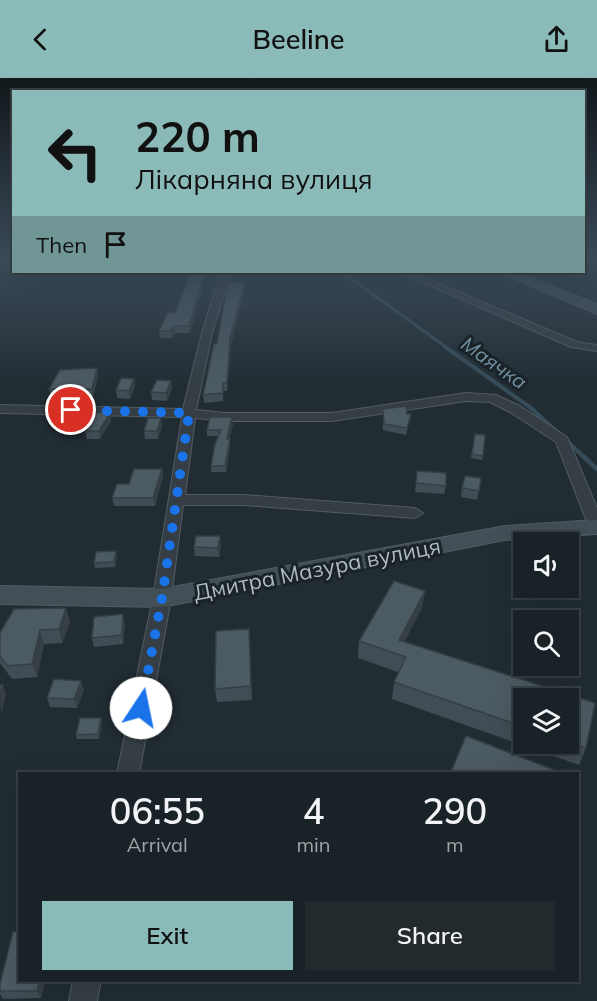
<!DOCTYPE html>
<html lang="en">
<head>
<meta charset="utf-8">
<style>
	body { margin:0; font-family:Mulish,sans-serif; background:#222a2e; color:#f1f3f6; height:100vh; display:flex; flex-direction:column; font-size:22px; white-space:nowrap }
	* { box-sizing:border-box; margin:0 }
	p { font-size:20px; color:#9fa4a7 }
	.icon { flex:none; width:33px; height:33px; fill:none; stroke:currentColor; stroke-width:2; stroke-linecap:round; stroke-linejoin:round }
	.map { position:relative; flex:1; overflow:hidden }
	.side { position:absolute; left:18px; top:694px; width:561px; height:210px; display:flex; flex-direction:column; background:#192226; border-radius:0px; box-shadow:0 6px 24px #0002,0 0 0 2px #373f43 }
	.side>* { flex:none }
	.hud { position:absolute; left:12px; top:12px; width:573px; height:183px; border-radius:0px; box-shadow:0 6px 24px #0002,0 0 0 2px #373f43; background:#8bbbb9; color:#111; overflow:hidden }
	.controls { position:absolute; left:513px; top:454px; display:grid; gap:12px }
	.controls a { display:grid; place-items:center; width:66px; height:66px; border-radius:0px; background:#192226; box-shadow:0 6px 24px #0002,0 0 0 2px #373f43; font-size:30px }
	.pin { position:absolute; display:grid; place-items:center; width:51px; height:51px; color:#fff; margin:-26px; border:3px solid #fff; border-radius:50%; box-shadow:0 2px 6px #0007 }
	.me { position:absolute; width:66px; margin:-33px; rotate:11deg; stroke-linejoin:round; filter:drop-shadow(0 0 4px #0008) }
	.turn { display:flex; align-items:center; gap:21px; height:126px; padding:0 24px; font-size:27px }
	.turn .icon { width:78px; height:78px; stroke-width:2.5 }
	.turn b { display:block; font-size:42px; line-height:51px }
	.then { display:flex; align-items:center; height:57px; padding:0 24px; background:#0003; gap:12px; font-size:22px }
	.eta { display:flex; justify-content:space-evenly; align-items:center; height:102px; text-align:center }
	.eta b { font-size:36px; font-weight:600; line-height:42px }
	.action { display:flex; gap:12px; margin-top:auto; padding:12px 24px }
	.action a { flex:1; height:69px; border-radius:0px; background:#8bbbb9; color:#111; font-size:24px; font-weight:600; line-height:69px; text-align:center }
	.action a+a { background:#222a2e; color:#f1f3f6 }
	header { display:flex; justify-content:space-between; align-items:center; height:78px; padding:0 24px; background:#8bbbb9; color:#111; font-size:27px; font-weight:600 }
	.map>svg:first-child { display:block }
</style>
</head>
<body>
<header><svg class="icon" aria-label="back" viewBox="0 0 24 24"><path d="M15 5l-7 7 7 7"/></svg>Beeline<svg class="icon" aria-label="share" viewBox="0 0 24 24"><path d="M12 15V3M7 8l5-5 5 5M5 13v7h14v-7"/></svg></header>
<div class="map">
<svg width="597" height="923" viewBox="0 0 597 923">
	<rect width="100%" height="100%" fill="#212d33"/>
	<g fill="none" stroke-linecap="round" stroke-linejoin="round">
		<polyline stroke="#364c59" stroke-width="3" points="336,194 346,197 446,269"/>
		<g stroke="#364c59" stroke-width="4">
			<polyline points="444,268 531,330 555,352"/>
			<polyline points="565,361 586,381"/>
		</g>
		<polyline stroke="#364c59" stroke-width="4.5" points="584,379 597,391"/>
		<defs>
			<g id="street">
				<polygon points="399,194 411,194 577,264 597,267 597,273 571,269"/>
				<polygon points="224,196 229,199 212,255 196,332 224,335 332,335 466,315 496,317 520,328 567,359 597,430 597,454 589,449 556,364 510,334 490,324 466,323 332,343 224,343 195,340 185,417 243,417 415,430 423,435 415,440 243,427 183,427 171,520 139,696 117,696 153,520 182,339 0,335 0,327 183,331 202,255 219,199"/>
				<polygon points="73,903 101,903 97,923 69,923"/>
			</g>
			<g id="secondary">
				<polygon points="498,194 516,194 597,226 597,236"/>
				<polygon points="597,442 597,456 505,462 162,529 0,526 0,508 162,511 505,448"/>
			</g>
		</defs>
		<use href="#street" stroke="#525c62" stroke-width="2"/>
		<use href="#secondary" stroke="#525c62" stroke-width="2"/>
		<use href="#street" fill="#343e44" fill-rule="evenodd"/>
		<use href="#secondary" fill="#434f57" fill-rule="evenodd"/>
	</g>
	<g fill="#414d54" fill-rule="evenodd">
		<polygon points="204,197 204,203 190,255 175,255 172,260 160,260 159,253 175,235"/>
		<polygon points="245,205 245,211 231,266 227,313 223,313 223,323 204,325 203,317 217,266"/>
		<polygon points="97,290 98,298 93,319 51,319 49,311"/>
		<polygon points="134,301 135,308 130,321 117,320 116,312"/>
		<polygon points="171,303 172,311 167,323 152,322 151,314"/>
		<polygon points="383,331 411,336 406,357 383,352"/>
		<polygon points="111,343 100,361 87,361 85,353"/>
		<polygon points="233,346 229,361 230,368 226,394 211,394 211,388 218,358 207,358 207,352"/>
		<polygon points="162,348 158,361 145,361 144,353"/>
		<polygon points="475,356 485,357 482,382 471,380"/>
		<polygon points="162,391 163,398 155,428 114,428 112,420"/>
		<polygon points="417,393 446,408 444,416 415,414"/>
		<polygon points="481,400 477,422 461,419 462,410"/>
		<polygon points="221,467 219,479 195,478 194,469"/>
		<polygon points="117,477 115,489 95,490 94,485"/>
		<path d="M 394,503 L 425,513 L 422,529 L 404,564 L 595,625 L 586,670 L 579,687 L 392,621 L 394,604 L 398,594 L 358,580 L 359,563 ZM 524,621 L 568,621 L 568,666 L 524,666 Z"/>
		<polygon points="66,530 70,544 62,565 44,566 37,599 12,601 0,585 0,555"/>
		<polygon points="125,545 123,566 94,569 92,560"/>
		<polygon points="249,551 252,622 217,624 215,611"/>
		<polygon points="84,612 77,630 50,629 47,620"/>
		<polygon points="102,644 99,661 77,661 76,657"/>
		<polygon points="20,903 45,903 41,920 3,921 0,916 0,906"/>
	</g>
	<g fill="#353f45">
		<polygon points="204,197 204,203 190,255 189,248"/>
		<polygon points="245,205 245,211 231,266 227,313 227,305 230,259"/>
		<polygon points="174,248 175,255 172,260 171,253"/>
		<polygon points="97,290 98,298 93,319 92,311"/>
		<polygon points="134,301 135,308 130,321 129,313"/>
		<polygon points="171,303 172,311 167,323 166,315"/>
		<polygon points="110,335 111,343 100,361 99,353"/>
		<polygon points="232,339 233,346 228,367 227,361"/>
		<polygon points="161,340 162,348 158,361 157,353"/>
		<polygon points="230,361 230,368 226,394 225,388"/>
		<polygon points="162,391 163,398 155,428 153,420"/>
		<polygon points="220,458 221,467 219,479 218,470"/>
		<polygon points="116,473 117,477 115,489 114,484"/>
		<polygon points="425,513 422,529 398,577 399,562"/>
		<polygon points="66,530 70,544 62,565 59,551"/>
		<polygon points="123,536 125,545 123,566 122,557"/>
		<polygon points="40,552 44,566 37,599 32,586"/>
		<polygon points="81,603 84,612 77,630 74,621"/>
		<polygon points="3,607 6,616 1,637 0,617"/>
		<polygon points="101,640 102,644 99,661 98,656"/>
		<polygon points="39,903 45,903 41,920 37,913"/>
	</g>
	<g fill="#4c5a62" stroke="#353f45" stroke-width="1.5">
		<polygon points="190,196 204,197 189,248 174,248 171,253 159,253 168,234 175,235"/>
		<polygon points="228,204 245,205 230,259 227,305 223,305 223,315 203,317 214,266 217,266"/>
		<polygon points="97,290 92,311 49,311 60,292"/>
		<polygon points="121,300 134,301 129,313 116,312"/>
		<polygon points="157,302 171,303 166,315 151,314"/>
		<polygon points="406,328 407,336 411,336 407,350 384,346 383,331"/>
		<polygon points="97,334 110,335 99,353 85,353"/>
		<polygon points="210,339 232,339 227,361 230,361 225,388 211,388 215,366 221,352 207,352"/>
		<polygon points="148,340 161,340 157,353 144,353"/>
		<polygon points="475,356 485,357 483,378 472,376"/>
		<polygon points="134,391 162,391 153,420 112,420 117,406 129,406"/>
		<polygon points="417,393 446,395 446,408 416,405"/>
		<polygon points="465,398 481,400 479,413 462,410"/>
		<polygon points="196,458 220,458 218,470 194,469"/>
		<polygon points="116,473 114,484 94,485 96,474"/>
		<polygon points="394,503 425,513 399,562 595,625 586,670 568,664 568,621 524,621 524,649 394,604 406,579 359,563"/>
		<polygon points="66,530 59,551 40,552 32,586 7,588 0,578 0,555 14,531"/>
		<polygon points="123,536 122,557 92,560 94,539"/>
		<polygon points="249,551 251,608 215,611 216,553"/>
		<polygon points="54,601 81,603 74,621 47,620"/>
		<polygon points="0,607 3,607 0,617"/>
		<polygon points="80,640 101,640 98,656 76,657"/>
		<polygon points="466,658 565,696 450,696"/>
		<polygon points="13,854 20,854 20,903 39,903 37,913 0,913 0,906"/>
	</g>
	<linearGradient id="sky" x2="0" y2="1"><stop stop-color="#12191c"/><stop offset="0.58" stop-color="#3d4c5b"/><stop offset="1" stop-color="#3d4c5b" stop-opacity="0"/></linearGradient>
	<rect width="597" height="309" fill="url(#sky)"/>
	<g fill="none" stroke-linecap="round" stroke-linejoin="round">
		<polyline stroke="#1a73e8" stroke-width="10" stroke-dasharray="0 18" points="71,332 189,335 162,520 141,630"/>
	</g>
	<g text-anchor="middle" stroke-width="6" stroke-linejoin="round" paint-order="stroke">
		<g font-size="20" font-style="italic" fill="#7191a2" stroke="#1a2328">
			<text transform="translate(494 285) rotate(35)" y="7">Маячка</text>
		</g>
		<g font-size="22" fill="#aebac1" stroke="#1a2328">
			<text transform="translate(317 491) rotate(-11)" y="8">Дмитра Мазура вулиця</text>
		</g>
	</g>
</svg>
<div class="controls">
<a><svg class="icon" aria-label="sound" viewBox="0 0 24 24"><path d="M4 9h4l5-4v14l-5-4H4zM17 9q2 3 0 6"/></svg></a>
<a><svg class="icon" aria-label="search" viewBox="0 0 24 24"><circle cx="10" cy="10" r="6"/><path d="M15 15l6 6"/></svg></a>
<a><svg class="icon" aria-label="layers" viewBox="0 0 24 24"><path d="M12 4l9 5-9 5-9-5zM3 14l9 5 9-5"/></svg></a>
</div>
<div class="pin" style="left:71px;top:332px;background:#d93025"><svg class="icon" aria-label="arrive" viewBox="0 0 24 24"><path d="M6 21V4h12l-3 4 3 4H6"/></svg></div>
<svg class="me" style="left:141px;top:630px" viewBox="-20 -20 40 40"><circle r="19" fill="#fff"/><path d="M0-13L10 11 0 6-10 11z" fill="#1a73e8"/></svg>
<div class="hud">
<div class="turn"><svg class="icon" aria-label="left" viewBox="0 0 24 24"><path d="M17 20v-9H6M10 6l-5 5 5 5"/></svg><div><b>220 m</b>Лікарняна вулиця</div></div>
<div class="then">Then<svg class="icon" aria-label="arrive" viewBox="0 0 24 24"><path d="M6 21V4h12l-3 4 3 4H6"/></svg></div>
</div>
<section class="side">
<div class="eta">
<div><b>06:55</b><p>Arrival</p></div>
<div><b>4</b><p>min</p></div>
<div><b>290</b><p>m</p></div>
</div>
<div class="action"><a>Exit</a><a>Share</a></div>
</section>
</div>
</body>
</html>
